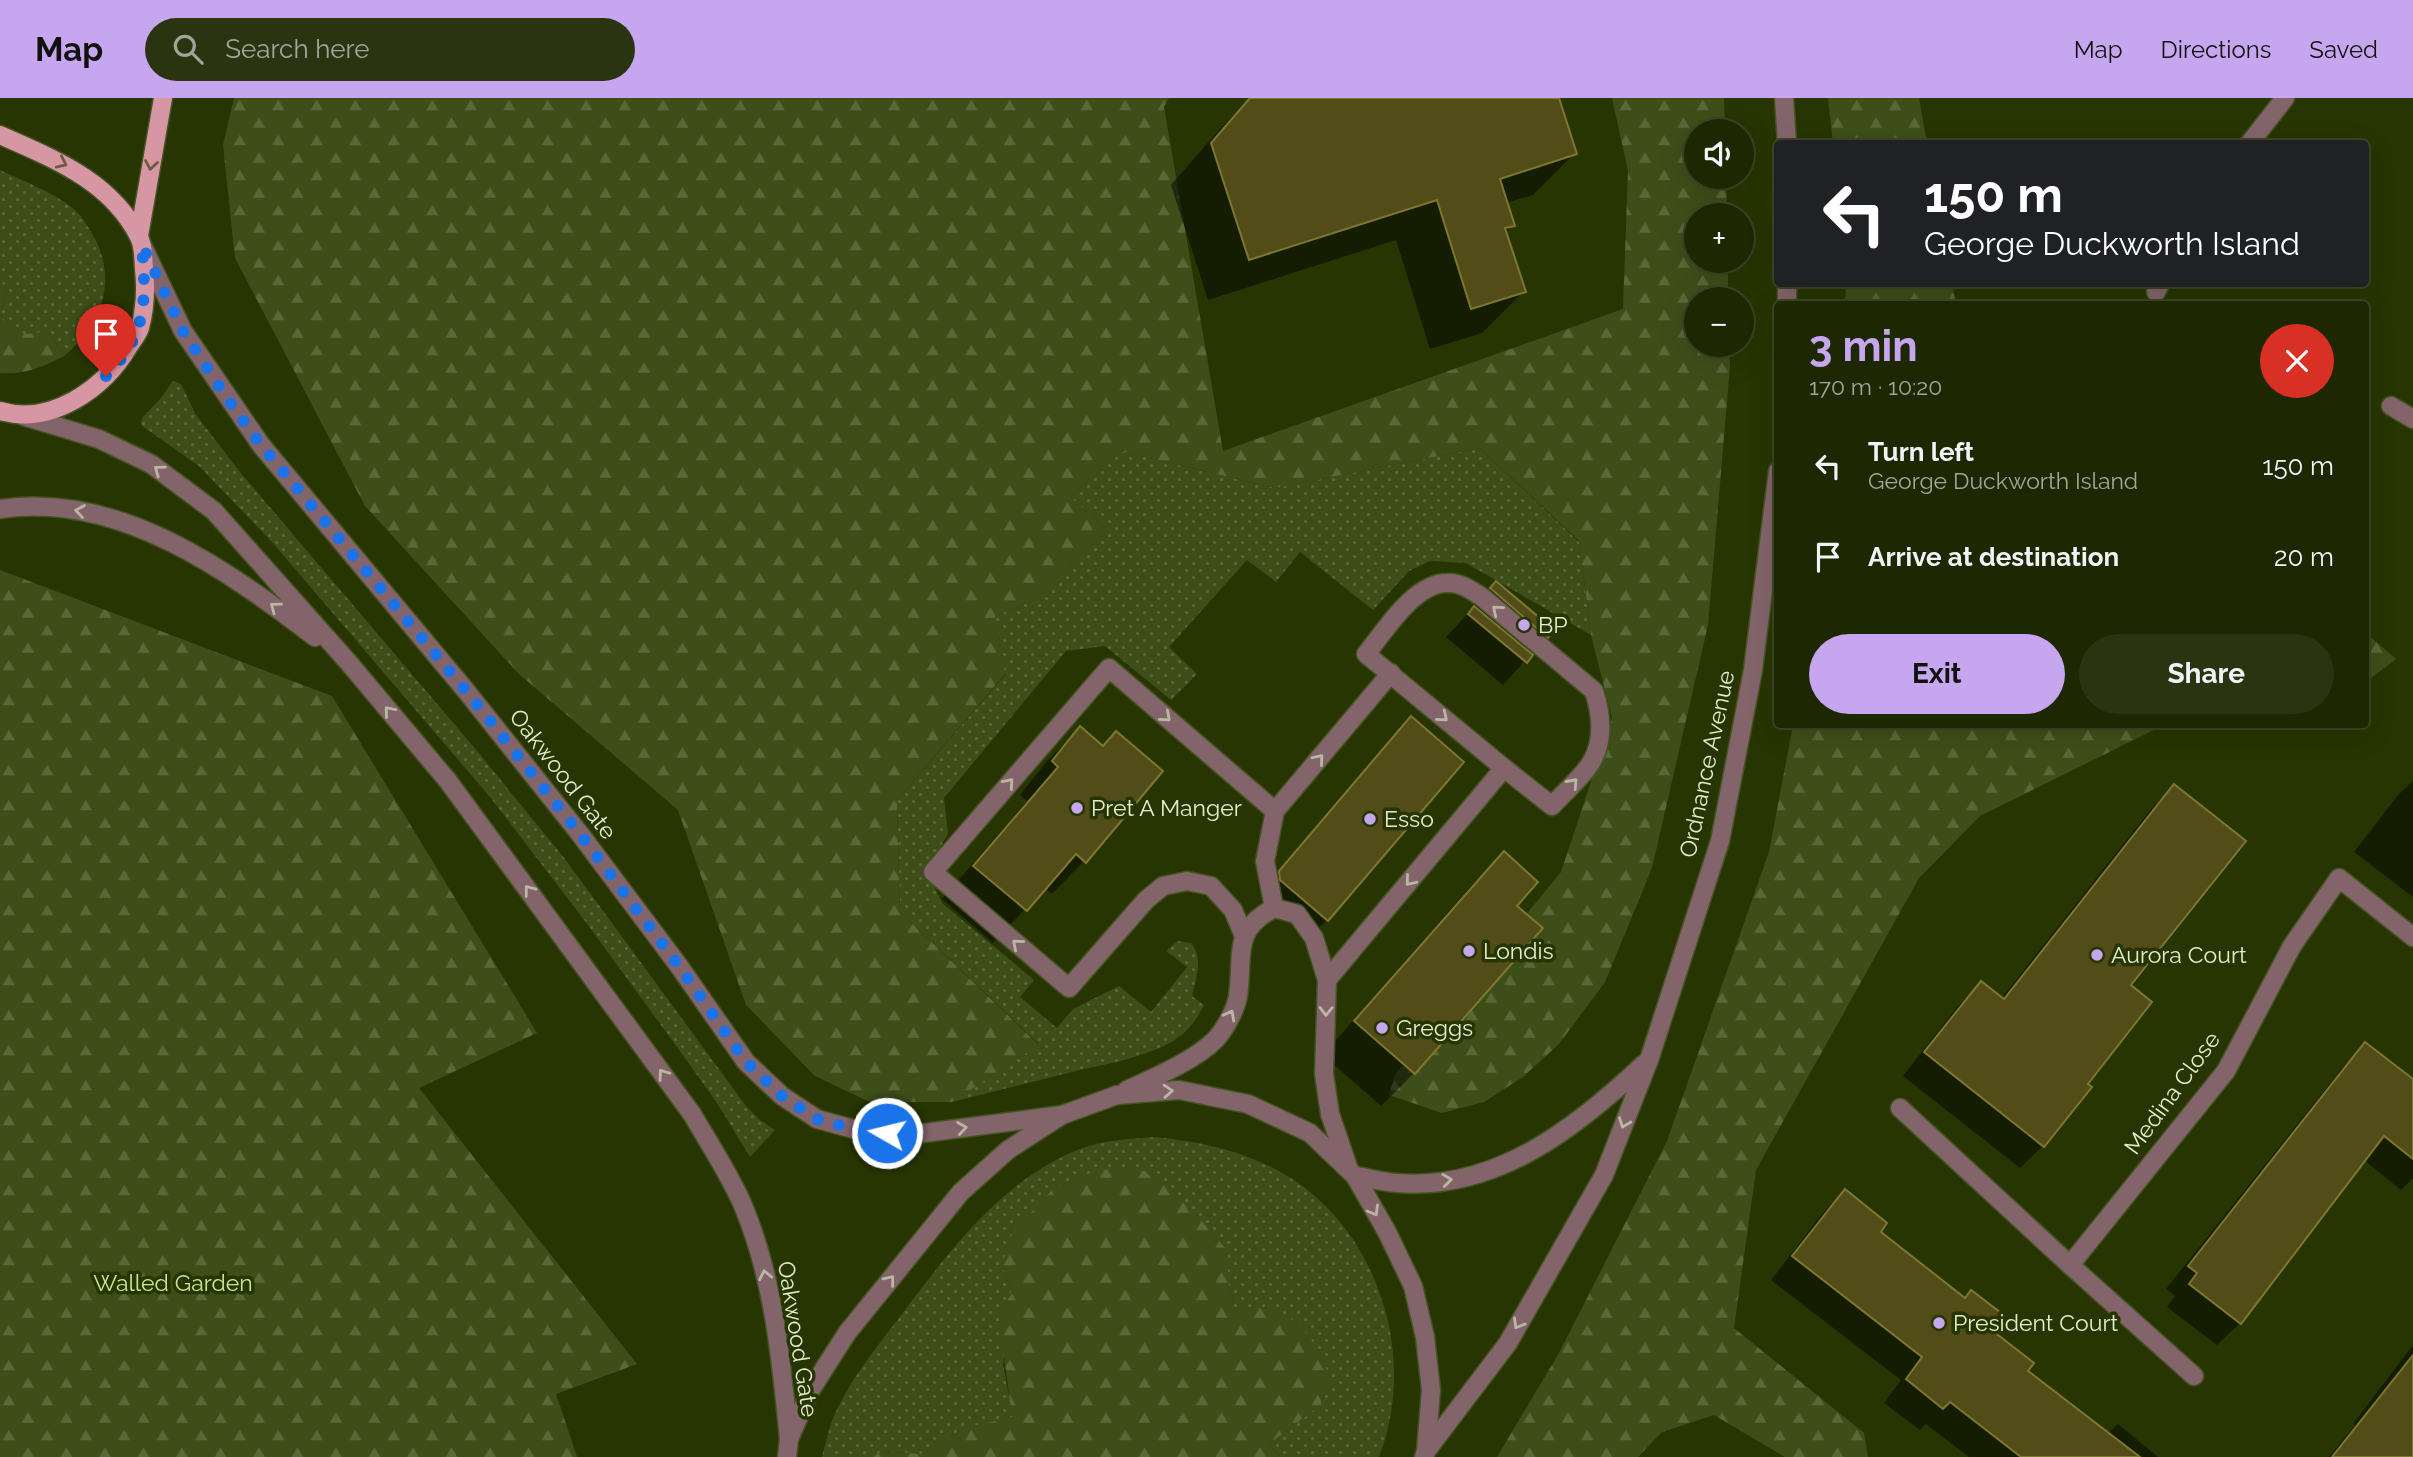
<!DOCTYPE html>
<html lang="en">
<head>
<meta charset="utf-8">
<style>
	body { margin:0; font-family:Raleway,sans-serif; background:#2a3411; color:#f1f3f6; height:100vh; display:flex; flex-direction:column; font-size:26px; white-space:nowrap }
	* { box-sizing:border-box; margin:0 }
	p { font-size:23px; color:#a0a699 }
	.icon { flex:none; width:38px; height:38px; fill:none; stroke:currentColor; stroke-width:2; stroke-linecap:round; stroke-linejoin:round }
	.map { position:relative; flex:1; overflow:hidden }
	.details { position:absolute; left:1774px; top:203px; width:595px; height:427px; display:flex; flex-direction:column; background:#1d2802; border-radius:7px; box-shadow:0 7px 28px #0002,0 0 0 2px #3b4424 }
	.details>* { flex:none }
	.guide { position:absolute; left:1774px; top:42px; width:595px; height:147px; border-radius:7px; box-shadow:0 7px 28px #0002,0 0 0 2px #3b4424; background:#202124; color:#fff; overflow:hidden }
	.controls { position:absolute; left:1684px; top:21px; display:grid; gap:14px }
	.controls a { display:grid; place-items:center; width:70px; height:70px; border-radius:50%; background:#1d2802; box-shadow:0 7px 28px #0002,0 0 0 2px #3b4424; font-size:35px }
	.pin { position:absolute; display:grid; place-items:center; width:60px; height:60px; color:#fff; margin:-72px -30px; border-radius:50% 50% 50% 0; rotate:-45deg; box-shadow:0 0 7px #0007 }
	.pin .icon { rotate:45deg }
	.me { position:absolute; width:77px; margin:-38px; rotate:278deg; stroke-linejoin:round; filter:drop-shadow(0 0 5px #0008) }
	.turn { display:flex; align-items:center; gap:24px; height:147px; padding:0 35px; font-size:32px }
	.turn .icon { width:91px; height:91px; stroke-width:2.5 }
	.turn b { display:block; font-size:49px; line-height:60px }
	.round { display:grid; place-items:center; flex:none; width:74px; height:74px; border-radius:37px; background:#2a3411 }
	.head { display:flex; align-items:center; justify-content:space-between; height:119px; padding:0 35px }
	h1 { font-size:42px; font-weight:700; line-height:52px; color:#c7a6f0 }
	.primary-button { display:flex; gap:14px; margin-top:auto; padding:14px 35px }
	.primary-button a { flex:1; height:80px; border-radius:42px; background:#c7a6f0; color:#111; font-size:28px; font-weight:700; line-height:80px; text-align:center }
	.primary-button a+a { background:#2a3411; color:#f1f3f6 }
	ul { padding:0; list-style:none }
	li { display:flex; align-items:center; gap:21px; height:91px; padding:0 35px }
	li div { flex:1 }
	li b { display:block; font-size:26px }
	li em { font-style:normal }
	header { display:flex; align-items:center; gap:42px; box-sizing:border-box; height:98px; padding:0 35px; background:#c7a6f0; color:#111 }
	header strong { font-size:33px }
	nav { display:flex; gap:38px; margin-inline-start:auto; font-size:24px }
	.search { width:490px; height:63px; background:#2a3411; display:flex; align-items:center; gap:18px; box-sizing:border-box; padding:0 24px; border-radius:38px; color:#a0a699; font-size:26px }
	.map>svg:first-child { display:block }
</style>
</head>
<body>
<header>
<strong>Map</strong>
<div class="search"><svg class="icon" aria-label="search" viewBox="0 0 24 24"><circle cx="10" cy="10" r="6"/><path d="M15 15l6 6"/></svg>Search here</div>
<nav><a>Map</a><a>Directions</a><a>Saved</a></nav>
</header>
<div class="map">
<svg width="2413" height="1359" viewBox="0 0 2413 1359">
	<defs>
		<pattern id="grass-dots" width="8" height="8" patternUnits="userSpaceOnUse" patternTransform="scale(1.75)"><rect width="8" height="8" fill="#3e4e19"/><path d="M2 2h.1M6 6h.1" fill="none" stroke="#5a6839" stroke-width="1.8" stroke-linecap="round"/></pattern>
		<pattern id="forest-firs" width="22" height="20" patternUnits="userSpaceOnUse" patternTransform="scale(1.75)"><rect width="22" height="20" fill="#3e4e19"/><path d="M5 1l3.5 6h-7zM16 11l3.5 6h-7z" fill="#5a6839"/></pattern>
	</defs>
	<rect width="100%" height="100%" fill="#273502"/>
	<g fill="url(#grass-dots)">
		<path d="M 0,72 C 25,84 54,94 76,113 C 83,120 89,130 94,139 C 118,183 101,228 64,258 L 48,233 L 20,238 L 1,218 L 7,191 L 0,183 Z"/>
		<polygon points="173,283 181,286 196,317 240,374 478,654 565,761 746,1008 760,1022 775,1032 750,1059 719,1008 680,953 585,823 490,699 272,444 200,369 141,327 142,320 160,301"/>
		<path d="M 1480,350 L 1579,444 L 1591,537 L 1466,465 L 1430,463 L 1409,473 L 1373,512 L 1300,454 L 1276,484 L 1247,462 L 1169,549 L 1197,576 L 1171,602 L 1105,548 L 1066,553 L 944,700 L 948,735 L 934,762 L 933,786 L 942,805 L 1034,882 L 1020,899 L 1057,930 L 1073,911 L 1119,888 L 1151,914 L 1187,869 L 1166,853 L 1178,843 L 1191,845 C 1204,861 1196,880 1192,898 L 1204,907 C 1195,925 1185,937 1168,946 C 1142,959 1112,965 1084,971 C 1040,982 996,993 952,1004 L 1039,946 L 900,814 L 897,702 L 1006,576 L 995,518 L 1034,502 L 1108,432 L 1070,399 L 1120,353 L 1275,390 Z"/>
		<path d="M 1153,1039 C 1199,1043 1245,1053 1286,1077 C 1379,1133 1418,1259 1379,1359 L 1280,1359 L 1269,1346 L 1319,1308 L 1261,1210 L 1235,1212 L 1228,1184 L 1228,1153 L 1002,1167 L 1012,1196 L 1003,1267 L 1013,1319 L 964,1330 L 922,1356 L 883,1353 L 873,1359 L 822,1359 C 825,1347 828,1335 832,1323 C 847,1286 875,1251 899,1220 C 948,1155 1001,1082 1080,1051 C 1104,1042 1128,1041 1153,1039 Z"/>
	</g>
	<g fill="url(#forest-firs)">
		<polygon points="234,0 1169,0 1164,9 1223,353 1623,211 1628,73 1612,0 1724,0 1725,33 1696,33 1696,79 1726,79 1727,117 1696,117 1696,163 1728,163 1728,201 1696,201 1696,247 1729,247 1730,268 1708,527 1652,770 1605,884 1559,946 1523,979 1484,1004 1442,1015 1389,997 1395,977 1561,774 1612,620 1591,537 1579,443 1480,350 1275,390 1120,353 1070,399 1108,432 1034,502 995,518 1006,575 897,702 900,814 1039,947 952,1004 870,1004 815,978 746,907 678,712 519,576 365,408 235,160 223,47"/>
		<polygon points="1828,0 1919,0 1927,45 1833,45"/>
		<path d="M 0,183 L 7,191 L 1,218 L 20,237 L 48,233 L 64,258 C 44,269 23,277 0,275 Z"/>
		<polygon points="1846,186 1952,186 1956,206 1845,206"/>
		<polygon points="0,472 332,598 537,935 419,990 637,1266 556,1296 577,1359 0,1359"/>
		<polygon points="2366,535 2396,561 2366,584"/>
		<polygon points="1793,627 2164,627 1980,718 1919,780 1756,1072 1734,1230 1864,1335 1868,1359 1785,1359 1714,1317 1662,1334 1638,1359 1497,1359 1559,1255 1667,1043 1769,754"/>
		<path d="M 1136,1069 L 1172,1090 L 1228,1153 L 1228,1184 L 1235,1212 C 1244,1212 1254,1209 1263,1210 C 1304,1217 1317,1248 1331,1282 L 1319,1308 L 1269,1346 L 1280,1359 L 873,1359 L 882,1353 L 922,1356 L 964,1330 L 1012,1319 L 998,1214 L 1012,1196 L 1002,1167 L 1012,1135 L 1054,1090 L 1095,1073 Z"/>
	</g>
	<g fill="#0007">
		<polygon points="1251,0 1557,0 1575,55 1533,97 1506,105 1513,127 1505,135 1524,193 1482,235 1430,251 1396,142 1208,202 1171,87 1218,33"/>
		<polygon points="1496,486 1547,538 1503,587 1446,539"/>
		<polygon points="1080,631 1084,763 1052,796 1045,790 993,845 942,801 1027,703 1020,697 1047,663"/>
		<polygon points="1400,632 1327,822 1316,833 1270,794 1268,786"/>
		<polygon points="2413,683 2413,799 2354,754 2398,697"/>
		<polygon points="2174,688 2129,888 2085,986 2043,1048 2020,1070 1903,978 1958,908 1981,885 2001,901 2151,711"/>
		<polygon points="1504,756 1515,808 1541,830 1414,975 1381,1008 1323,957 1471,788"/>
		<polygon points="2365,946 2413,981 2413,1080 2401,1092 2364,1062 2240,1225 2217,1247 2167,1209 2175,1198 2166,1191 2343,969"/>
		<polygon points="1845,1093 1878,1134 1990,1233 2026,1273 2107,1336 2118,1326 2158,1359 1969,1359 1926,1326 1920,1332 1884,1305 1901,1282 1771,1182 1822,1116"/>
		<polygon points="2413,1247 2413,1359 2329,1359 2355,1327 2353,1326"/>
	</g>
	<g fill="#524d18" stroke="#7e7730" stroke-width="2">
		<polygon points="1250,0 1559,0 1577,56 1500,81 1515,128 1505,130 1526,194 1471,211 1437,102 1249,162 1211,45"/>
		<polygon points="1496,483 1554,532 1548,540 1490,490"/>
		<polygon points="1474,508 1533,557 1527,565 1468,516"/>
		<polygon points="1411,618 1464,664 1328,823 1280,782 1279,773"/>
		<polygon points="1080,628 1103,648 1116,633 1163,673 1086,765 1076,756 1027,813 973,768 1058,669 1052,663"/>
		<polygon points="2174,686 2246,743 2131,887 2152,904 2088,986 2092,989 2044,1049 1924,954 1981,883 2004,901"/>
		<polygon points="1504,753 1538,784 1517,808 1543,830 1415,976 1354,923"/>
		<polygon points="2365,944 2413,981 2413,1061 2384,1038 2241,1226 2189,1186 2197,1175 2188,1168"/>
		<polygon points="1845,1091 1887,1125 1881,1134 1965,1200 1971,1192 2005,1218 1993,1233 2034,1265 2028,1273 2140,1359 2021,1359 1950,1304 1943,1311 1906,1281 1922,1259 1792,1158"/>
		<polygon points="2413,1257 2413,1359 2332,1359"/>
	</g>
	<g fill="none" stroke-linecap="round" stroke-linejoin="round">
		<defs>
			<g id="minor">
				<polyline points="1784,0 1787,46"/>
				<polyline points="2249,46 2285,0"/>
				<polyline points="142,147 183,233 261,347 467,594 580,736 679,868 746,964 782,998 817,1021 864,1034 909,1037 1062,1017"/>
				<polyline points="2156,194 2160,186"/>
				<polyline points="1787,206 1787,186"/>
				<polyline points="2391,308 2413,321"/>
				<path d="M 23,318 L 99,341 L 151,366 L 214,413 L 349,565 L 448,683 L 692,1016 C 709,1045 728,1074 742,1105 C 774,1180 781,1262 789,1341"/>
				<path d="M 0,411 C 118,393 227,472 315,539"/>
				<polyline points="1274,810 1265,763 1275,713 1391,575"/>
				<polyline points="1244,838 1233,812 1211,788 1187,783 1163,788 1146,802 1069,890 933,774 1109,570 1275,713"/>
				<path d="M 1327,882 L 1504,670 L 1366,556 C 1385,533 1414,485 1447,485 C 1460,484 1471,492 1482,499 L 1594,593 C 1601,615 1604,642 1592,663 C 1584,678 1563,695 1552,708 L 1504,670"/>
				<path d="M 1127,992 C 1153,980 1196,962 1216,941 C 1225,931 1236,911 1238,898 C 1244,857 1231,833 1274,810 L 1297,816 L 1314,840 L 1327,882 L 1324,976 L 1330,1016 L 1348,1069"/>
				<polyline points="1900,1010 2070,1167 2194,1278"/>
				<path d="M 1355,1078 C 1368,1080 1383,1084 1397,1085 C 1496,1093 1576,1030 1644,966"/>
				<polyline points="2070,1167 2226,973 2292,848 2339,780 2413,839"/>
				<polyline points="1427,1352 1508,1245 1604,1077 1649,962 1720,743 1753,572 1778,373"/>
				<polyline points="787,1359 789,1341 810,1293 847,1235 961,1094 1008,1052 1062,1017 1117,997 1179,992 1248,1006 1310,1035 1355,1078 1387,1134 1413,1188 1425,1239 1431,1292 1426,1353 1424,1359"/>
			</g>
			<g id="major">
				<path d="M 0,37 C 54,61 111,83 139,139 C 144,149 143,161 144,171 C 146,190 145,211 140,230 C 138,236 133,242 129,248 C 104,291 51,328 0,313"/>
				<polyline points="139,138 163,0"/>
			</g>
		</defs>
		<use href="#minor" stroke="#455322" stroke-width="21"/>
		<use href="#major" stroke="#455322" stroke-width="21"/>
		<use href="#minor" stroke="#83646a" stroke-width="18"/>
		<use href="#major" stroke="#d696a4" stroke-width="18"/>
	</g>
	<defs><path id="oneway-chevron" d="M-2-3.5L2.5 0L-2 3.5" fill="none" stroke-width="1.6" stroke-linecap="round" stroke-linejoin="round" transform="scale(1.75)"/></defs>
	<g stroke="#6d5c43">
		<use href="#oneway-chevron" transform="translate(62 65) rotate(25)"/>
		<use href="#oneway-chevron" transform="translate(151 67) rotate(99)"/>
	</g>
	<g stroke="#bbb7a5">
		<use href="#oneway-chevron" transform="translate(159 372) rotate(-144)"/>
		<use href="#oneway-chevron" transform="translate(80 413) rotate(-171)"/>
		<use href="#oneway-chevron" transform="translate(275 509) rotate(-143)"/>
		<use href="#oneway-chevron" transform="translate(1497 512) rotate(-140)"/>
		<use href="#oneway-chevron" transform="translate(389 613) rotate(-130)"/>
		<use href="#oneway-chevron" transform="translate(1166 619) rotate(41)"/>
		<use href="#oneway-chevron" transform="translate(1443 619) rotate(40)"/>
		<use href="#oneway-chevron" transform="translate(1319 661) rotate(-50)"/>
		<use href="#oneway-chevron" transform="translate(1009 685) rotate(-49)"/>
		<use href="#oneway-chevron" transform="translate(1573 685) rotate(-48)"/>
		<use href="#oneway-chevron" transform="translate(1410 783) rotate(130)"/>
		<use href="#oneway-chevron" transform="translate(529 792) rotate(-127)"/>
		<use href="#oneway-chevron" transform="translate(1017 846) rotate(-139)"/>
		<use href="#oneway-chevron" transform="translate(1326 913) rotate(91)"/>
		<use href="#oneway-chevron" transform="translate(1230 917) rotate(-62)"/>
		<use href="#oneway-chevron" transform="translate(663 976) rotate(-126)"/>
		<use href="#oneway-chevron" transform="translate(1168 993) rotate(-4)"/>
		<use href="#oneway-chevron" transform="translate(1624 1025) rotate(111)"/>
		<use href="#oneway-chevron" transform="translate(962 1030) rotate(-8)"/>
		<use href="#oneway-chevron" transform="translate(1447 1082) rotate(-7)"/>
		<use href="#oneway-chevron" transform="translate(1374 1113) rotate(60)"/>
		<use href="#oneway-chevron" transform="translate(765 1177) rotate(-102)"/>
		<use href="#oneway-chevron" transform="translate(890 1182) rotate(-51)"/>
		<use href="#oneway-chevron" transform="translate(1518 1226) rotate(120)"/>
	</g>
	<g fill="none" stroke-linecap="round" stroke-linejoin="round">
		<path stroke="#1a73e8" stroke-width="12" stroke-dasharray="0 21.6" d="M 106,278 C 148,236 146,203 142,147 L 183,233 L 226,299 L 261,347 L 467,594 L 580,736 L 679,868 L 746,964 L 782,998 L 817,1021 L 864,1034 L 887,1035"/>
	</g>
	<g fill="#c7a6f0" stroke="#273502" stroke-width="2.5">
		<circle cx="1524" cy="527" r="7"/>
		<circle cx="1077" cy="710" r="7"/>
		<circle cx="1370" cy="721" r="7"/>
		<circle cx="1469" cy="853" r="7"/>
		<circle cx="2097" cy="857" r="7"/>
		<circle cx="1382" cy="930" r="7"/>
		<circle cx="1939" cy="1225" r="7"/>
	</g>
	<g text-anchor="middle" stroke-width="7" stroke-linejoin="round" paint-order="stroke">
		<g font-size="23" fill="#e1eecd" stroke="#273502" text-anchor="start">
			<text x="1538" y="535">BP</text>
			<text x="1091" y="718">Pret A Manger</text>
			<text x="1384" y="729">Esso</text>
			<text x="1483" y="861">Londis</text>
			<text x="2111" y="865">Aurora Court</text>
			<text x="1396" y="938">Greggs</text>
			<text x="1953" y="1233">President Court</text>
		</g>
		<g font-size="23" fill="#e1eecd" stroke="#273502">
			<text transform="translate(1707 666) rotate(-78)" y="8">Ordnance Avenue</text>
			<text transform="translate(563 676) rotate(52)" y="8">Oakwood Gate</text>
			<text transform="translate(2172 995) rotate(-54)" y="8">Medina Close</text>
			<text transform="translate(798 1241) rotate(81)" y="8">Oakwood Gate</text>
		</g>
		<g font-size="23" fill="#c8e78d" stroke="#273502">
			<text x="173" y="1193">Walled Garden</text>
		</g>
	</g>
</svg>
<div class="controls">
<a><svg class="icon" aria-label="sound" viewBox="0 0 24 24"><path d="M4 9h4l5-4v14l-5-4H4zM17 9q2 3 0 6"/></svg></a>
<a>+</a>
<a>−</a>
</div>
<div class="pin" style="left:106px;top:278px;background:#d93025"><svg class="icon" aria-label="arrive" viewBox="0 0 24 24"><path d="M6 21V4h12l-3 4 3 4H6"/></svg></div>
<svg class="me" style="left:887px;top:1035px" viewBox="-20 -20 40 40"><circle r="17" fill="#1a73e8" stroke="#fff" stroke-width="3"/><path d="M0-11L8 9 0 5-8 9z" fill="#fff"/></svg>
<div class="guide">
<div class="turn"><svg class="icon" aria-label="left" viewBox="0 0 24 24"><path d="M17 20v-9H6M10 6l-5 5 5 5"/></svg><div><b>150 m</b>George Duckworth Island</div></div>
</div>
<section class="details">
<div class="head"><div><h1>3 min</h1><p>170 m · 10:20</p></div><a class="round" style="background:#d93025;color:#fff"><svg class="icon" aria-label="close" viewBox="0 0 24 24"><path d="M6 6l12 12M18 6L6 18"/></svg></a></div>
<ul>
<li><svg class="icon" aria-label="left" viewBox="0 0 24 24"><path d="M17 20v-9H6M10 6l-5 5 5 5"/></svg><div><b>Turn left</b><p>George Duckworth Island</p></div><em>150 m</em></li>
<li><svg class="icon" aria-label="arrive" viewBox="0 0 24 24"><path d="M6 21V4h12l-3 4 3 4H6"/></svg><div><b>Arrive at destination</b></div><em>20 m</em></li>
</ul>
<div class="primary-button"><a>Exit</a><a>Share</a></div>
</section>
</div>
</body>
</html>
